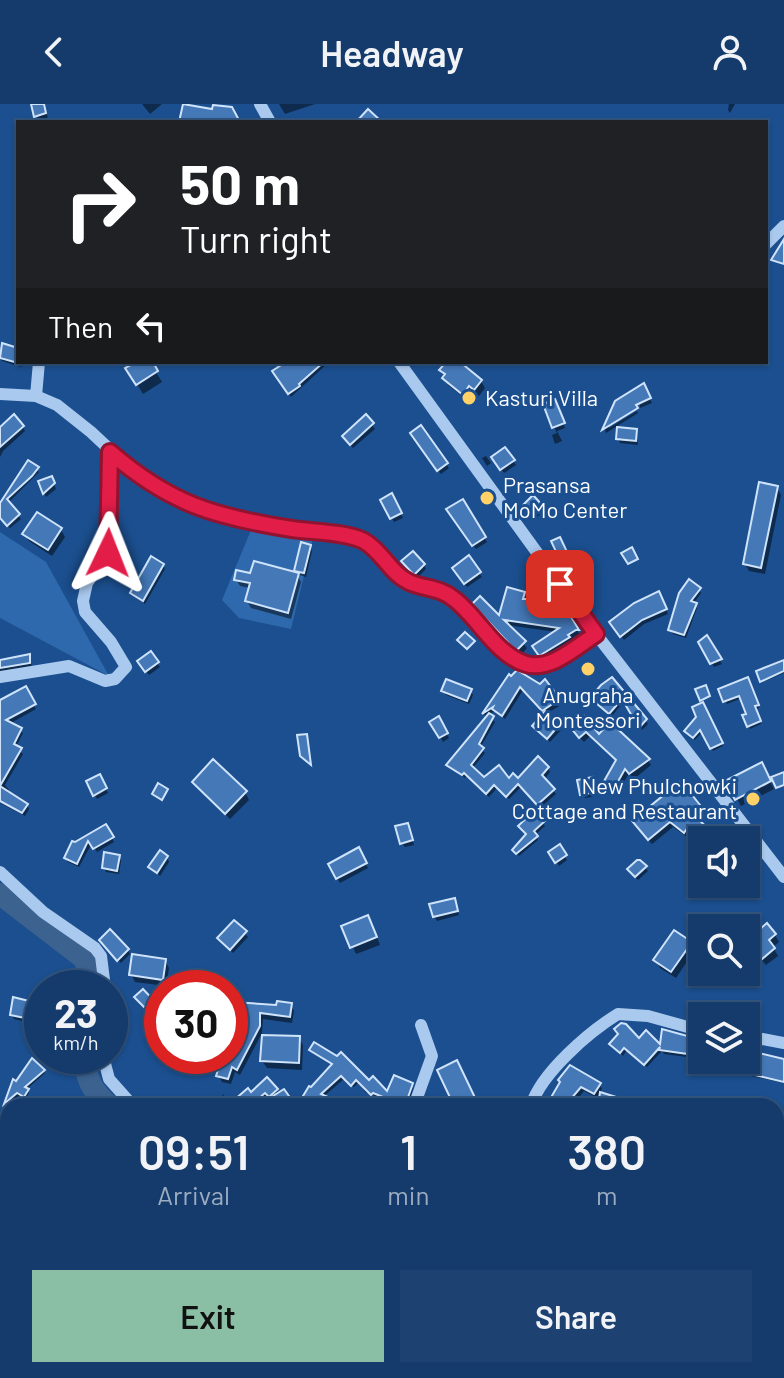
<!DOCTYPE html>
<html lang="en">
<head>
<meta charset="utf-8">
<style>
	body { margin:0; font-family:Barlow,sans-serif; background:#1d4271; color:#f1f3f6; height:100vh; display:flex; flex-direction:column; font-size:30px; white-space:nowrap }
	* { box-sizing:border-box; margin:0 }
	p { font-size:26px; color:#9dadc1 }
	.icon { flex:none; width:44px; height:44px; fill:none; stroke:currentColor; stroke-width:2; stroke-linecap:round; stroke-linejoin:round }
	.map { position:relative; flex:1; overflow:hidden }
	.details { position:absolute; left:0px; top:994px; width:784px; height:280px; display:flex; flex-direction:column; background:#143b6b; border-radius:24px 24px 0 0; box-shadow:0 2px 6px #0004,0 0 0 2px #33557e }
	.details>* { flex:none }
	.guide { position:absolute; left:16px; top:16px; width:752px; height:244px; border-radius:0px; box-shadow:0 2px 6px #0004,0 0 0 2px #33557e; background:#202124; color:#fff; overflow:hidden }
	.tools { position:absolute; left:688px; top:722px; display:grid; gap:16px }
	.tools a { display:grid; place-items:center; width:72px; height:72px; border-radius:0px; background:#143b6b; box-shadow:0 2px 6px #0004,0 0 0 2px #33557e; font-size:40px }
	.speed { position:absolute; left:24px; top:866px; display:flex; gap:16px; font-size:40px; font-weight:700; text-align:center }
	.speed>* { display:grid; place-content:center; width:104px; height:104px; border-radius:50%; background:#143b6b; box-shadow:0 2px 6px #0004,0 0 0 2px #33557e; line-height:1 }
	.speed small { font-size:20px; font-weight:400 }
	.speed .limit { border:12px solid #d22; background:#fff; color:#111 }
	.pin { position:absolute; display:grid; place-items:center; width:68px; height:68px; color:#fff; margin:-34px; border-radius:16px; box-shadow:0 4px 12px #0006 }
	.me { position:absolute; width:88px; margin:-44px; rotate:2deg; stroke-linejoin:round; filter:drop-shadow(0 0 6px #0008) }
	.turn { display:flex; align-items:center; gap:28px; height:168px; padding:0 32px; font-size:36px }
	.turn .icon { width:104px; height:104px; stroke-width:2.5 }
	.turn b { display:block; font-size:56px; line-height:68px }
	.then { display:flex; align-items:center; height:76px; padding:0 32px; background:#0003; gap:16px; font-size:30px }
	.eta { display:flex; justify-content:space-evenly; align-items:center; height:136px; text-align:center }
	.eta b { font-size:48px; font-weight:600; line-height:56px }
	.action { display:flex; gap:16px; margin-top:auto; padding:16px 32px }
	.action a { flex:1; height:92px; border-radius:0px; background:#8abfa5; color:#111; font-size:32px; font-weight:600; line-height:92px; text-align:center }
	.action a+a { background:#1d4271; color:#f1f3f6 }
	header { display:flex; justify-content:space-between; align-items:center; height:104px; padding:0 32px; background:#143b6b; font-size:36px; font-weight:600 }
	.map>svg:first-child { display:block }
</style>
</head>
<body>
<header><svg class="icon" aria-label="back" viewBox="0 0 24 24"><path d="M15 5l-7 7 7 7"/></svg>Headway<svg class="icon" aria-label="person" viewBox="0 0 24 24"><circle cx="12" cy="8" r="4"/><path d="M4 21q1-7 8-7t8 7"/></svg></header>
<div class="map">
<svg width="784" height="1274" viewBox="0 0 784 1274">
	<rect width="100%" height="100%" fill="#1b4f8f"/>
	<g fill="#2e69ad">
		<polygon points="251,426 313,435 291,525 239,514 222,496"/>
		<polygon points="0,428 46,458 109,572 0,514"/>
	</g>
	<g fill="#0007">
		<polygon points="33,0 45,0 48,16 39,18"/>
		<polygon points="142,0 162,0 150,10"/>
		<polygon points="279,0 315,0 285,10"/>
		<polygon points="729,0 735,0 730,9 728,6"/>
		<polygon points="3,242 18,246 18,258 23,258 21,263 2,257 0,253"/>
		<polygon points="139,258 150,258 162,278 143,290 128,265"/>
		<polygon points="290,258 329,258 291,293 275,267"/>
		<polygon points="448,258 457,258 481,277 485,284 479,292 474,288 467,296 448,281 442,266"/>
		<polygon points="643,282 652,299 640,304 640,300 609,319 609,324 637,307 638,309 606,329 605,325 617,298"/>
		<polygon points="557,302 565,324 557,327 562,337 555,340 552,331 557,329 554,323"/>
		<polygon points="366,313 375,325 353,344 346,337"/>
		<polygon points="23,323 25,327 3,347 0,353 0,326"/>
		<polygon points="636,327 638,341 620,339 618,335"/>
		<polygon points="415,333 446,360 449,364 441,370"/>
		<polygon points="505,345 516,361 504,369 493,354"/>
		<polygon points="486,352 491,359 487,362 482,354"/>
		<polygon points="29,359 39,368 8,399 21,415 10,424 0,413 0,402"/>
		<polygon points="40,378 53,378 56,385 46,393"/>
		<polygon points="777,384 781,391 765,470 749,467 745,460"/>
		<polygon points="391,392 403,414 394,418 382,397"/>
		<polygon points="462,398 487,438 476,445 449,406"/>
		<polygon points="542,403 544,407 536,414 528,405"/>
		<polygon points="61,426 65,433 52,452 29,437 25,430"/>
		<polygon points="309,442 312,447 306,473 299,471 296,467"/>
		<polygon points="163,461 165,465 145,500 135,493 132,489"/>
		<polygon points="424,461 426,465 417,474 406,462"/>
		<polygon points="457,469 479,469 482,473 467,483"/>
		<polygon points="297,471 301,478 291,515 251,504 247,497 250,484 240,482 236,475"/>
		<polygon points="699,485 701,489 694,499 697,504 686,534 673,530 670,526"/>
		<polygon points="523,489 528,497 539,497 542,503 542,514 554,515 567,508 580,531 570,537 572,540 544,557 535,542 557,528 507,521 527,544 522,550 478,506 500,515"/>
		<polygon points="659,490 668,510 644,520 624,536 614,523"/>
		<polygon points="706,534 722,560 714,563 700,539"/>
		<polygon points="29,553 32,563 0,569 0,558"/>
		<polygon points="140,558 157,559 160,563 149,571"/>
		<polygon points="784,566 784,569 763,578 759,568"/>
		<polygon points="509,573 540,583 545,578 561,601 546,610 561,626 550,638 537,626 545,610 523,586 505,615 495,607 488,611 495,618 480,644 485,649 472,665 484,676 509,677 518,676 548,664 550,668 544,676 556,690 541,703 522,682 509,695 497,684 489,693 467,671 465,674 449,661 487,615 484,610"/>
		<polygon points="611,576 645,616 648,620 642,626 625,596 612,612 594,598 592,595"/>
		<polygon points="749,579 759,604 755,606 761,620 750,625 745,612 749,611 742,594 727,600 720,586"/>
		<polygon points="25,585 36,605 9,620 23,629 16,643 23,650 5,681 9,686 8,689 27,701 29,705 25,712 0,699 0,642 3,635 14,640 0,617 0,599"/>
		<polygon points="470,586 473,591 469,600 446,591 443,587"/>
		<polygon points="698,614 714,624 723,642 713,647 703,627 695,636 688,630"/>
		<polygon points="438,615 449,634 443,638 432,619"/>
		<polygon points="584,615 599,633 648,656 651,661 634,675 629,669 619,687 610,683 607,677 618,657 590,632 584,638 576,630"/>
		<polygon points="761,661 774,685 741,702 728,678"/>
		<polygon points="99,672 108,689 97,695 88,677"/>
		<polygon points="592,675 597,692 585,694 582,690"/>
		<polygon points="194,678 245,688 249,696 230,715"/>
		<polygon points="703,707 706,712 699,718 716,736 702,736 702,742 689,730 687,733 673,723 652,740 637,722"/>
		<polygon points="535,709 545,722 535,731 538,736 519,752 515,746 528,731"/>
		<polygon points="105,722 114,738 97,748 92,739 79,763 68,758 66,754"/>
		<polygon points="409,725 414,741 405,743 402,739"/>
		<polygon points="559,743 567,756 559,762 551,748"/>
		<polygon points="358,746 368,764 340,779 330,761"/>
		<polygon points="119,753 121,757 119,770 106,768 104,764"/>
		<polygon points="167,753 169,758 160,772 151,763"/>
		<polygon points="645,763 648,767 638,776 632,770"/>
		<polygon points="454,796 459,811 437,817 434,812"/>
		<polygon points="234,818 248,833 233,849 219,835"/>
		<polygon points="752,819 760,828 775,831 779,838 773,843 778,852 766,861 746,837 746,824"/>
		<polygon points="372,820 380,841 356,850 344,823"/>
		<polygon points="104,840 128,846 130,850 121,859"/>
		<polygon points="690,840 694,847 676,874 660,864 656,856"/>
		<polygon points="165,857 169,864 166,882 135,878 131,870"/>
		<polygon points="139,897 156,902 159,907 153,912"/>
		<polygon points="32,899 34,904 31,919 14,915 12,911"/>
		<polygon points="235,900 291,901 294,907 292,919 263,915 262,929 240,971 235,968 231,980 222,978 218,971 226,952 232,954"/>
		<polygon points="646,929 662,944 702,937 702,955 664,950 662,947 647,963 627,946 623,952 612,940 639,937"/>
		<polygon points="299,934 303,941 302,966 267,964 262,957"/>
		<polygon points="311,946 388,991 411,981 413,984 408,1002 400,1002 365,988 359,978 354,983 352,982 344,975 323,993 343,1002 299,1002 333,962"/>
		<polygon points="746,947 784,957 784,979 706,962 703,958 746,956"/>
		<polygon points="570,963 599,980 602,985 597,994 584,987 572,1002 548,1002"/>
		<polygon points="43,967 45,969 27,985 29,989 26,994 20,991 7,1001 14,978 17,980"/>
		<polygon points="267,976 280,990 290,997 294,995 299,1002 278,1002 268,991 256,1002 240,1002"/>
		<polygon points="224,990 220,1002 210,1002"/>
		<polygon points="8,1155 8,1200 3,1200 0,1195 3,1160"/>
		<polygon points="0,1200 4,1205 0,1228"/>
		<polygon points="0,1233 8,1237 8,1255 0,1251"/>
		<polygon points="776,1245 784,1246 784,1262 776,1261"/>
		<polygon points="162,1266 185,1266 175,1274 164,1274"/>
		<polygon points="311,1266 320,1266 326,1272 307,1274"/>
	</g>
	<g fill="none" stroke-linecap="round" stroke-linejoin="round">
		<g stroke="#3c6290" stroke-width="22">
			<polyline points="0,790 86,856 88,884"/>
			<path d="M 86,952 C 84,975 93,987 109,1002"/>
			<polyline points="211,1266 214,1274"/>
		</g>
	</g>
	<g fill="#4478b7" stroke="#cfe3fa" stroke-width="2">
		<polygon points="31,0 44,0 46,9 34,13"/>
		<polygon points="183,0 212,5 213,1 232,3 240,18 179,18"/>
		<polygon points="368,5 382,18 356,18"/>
		<polygon points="784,135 784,160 771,156"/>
		<polygon points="2,239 18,244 18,259 0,254"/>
		<polygon points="136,258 153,258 158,267 136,281 125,264"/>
		<polygon points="286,258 324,258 299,280 300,282 288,290 272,267"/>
		<polygon points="446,258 460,258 482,276 474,286 469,282 463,291 442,274 445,270 439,266"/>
		<polygon points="644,279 651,294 636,301 638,304 602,326 615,297"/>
		<polygon points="555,295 565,319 552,324 543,300"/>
		<polygon points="14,310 24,322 0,343 0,323"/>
		<polygon points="366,310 374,319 350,341 342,332"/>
		<polygon points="421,321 448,359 437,367 410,329"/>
		<polygon points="617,323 637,325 636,337 616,335"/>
		<polygon points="505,343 515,356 500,366 491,353"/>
		<polygon points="28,356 39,363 32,372 7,395 20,410 7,422 0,414 0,399"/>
		<polygon points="52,372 55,379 43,390 38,377"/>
		<polygon points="759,378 778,382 761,464 743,460"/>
		<polygon points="392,389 402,409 390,415 380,396"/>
		<polygon points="533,391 543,402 533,412 523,401"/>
		<polygon points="463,395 486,433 472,442 446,405"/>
		<polygon points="37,408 62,424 48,446 22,430"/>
		<polygon points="560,433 568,450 559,454 551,437"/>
		<polygon points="301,438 311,441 304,469 294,467"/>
		<polygon points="632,443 638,455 628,460 621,449"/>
		<polygon points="413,447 425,460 414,471 401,457"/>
		<polygon points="469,451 481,468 464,480 452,464"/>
		<polygon points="151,452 164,460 143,497 130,489"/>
		<polygon points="254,457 299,469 288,509 245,497 250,479 234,476 236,466 250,469"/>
		<polygon points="689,475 701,484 691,497 697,499 684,531 668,526 679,489"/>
		<polygon points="507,483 525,488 523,495 540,495 540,511 554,513 567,506 579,526 576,526 568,531 570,533 539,552 532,542 559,524 504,516 526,537 517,546 513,544 472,500 480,492 499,511"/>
		<polygon points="659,487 667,505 642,516 620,533 609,518 634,499"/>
		<polygon points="465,528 475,537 467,545 457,536"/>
		<polygon points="707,531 722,555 710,560 698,538"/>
		<polygon points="151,547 159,558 145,568 137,557"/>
		<polygon points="30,550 30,559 0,564 0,556"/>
		<polygon points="784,556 784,567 760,578 756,567"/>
		<polygon points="517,566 540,580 545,575 560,595 542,607 520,583 502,612 492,605 493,603 482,610 509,570 511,572"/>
		<polygon points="612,573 647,615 639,624 622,595 609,610 590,594 601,581"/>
		<polygon points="748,573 759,601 755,602 761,617 747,623 742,611 746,610 739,592 723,598 718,585"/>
		<polygon points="446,575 472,585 467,597 441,587"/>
		<polygon points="706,581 710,592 700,597 695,585"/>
		<polygon points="26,582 36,600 6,616 22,624 14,640 22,644 0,682 0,596"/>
		<polygon points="703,598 723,639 710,645 700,626 693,634 684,627 696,613 692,603"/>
		<polygon points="545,607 560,620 547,635 532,622"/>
		<polygon points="489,609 494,612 479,640 484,644 471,661 484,673 499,661 509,674 513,669 518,674 538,652 549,663 542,671 555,685 537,701 518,680 506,693 494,681 486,690 464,669 462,671 446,661"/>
		<polygon points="439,612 448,629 439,634 429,618"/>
		<polygon points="584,612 599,630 610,618 650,655 629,670 625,665 615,683 604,677 616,656 586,628 579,634 571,624"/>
		<polygon points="307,630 311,661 300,652 297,631"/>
		<polygon points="213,655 247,687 225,710 192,678"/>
		<polygon points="762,658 771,677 735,696 725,677"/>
		<polygon points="784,668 784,681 776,684 771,673"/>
		<polygon points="100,670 107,684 93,692 86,677"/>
		<polygon points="593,673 596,688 580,691 577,676"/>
		<polygon points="681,677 704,706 696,713 720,736 696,736 686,726 684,729 670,718 648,736 632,717"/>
		<polygon points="158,679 168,685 162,696 152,690"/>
		<polygon points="0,682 28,700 22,709 0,697"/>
		<polygon points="535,706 545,717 534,727 538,732 516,750 512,746 526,730 518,722"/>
		<polygon points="408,719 413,736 400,740 395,722"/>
		<polygon points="106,720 114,733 93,745 88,737 77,760 64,754 72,737 75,738"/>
		<polygon points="560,740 567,751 555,759 548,748"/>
		<polygon points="359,743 367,759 336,775 328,760"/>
		<polygon points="160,746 168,752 157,769 148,763"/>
		<polygon points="104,748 120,751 117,767 102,764"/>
		<polygon points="637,756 640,756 647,762 635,773 627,765"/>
		<polygon points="455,794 458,807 433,813 429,800"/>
		<polygon points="368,811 377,833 350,844 341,822"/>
		<polygon points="234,816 247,827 230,846 217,834"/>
		<polygon points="753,816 760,825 767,819 776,830 769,836 775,844 761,856 746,837 746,821"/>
		<polygon points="110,825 129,845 117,857 99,836"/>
		<polygon points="674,826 692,838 671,868 653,856"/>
		<polygon points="132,850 166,855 163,876 129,871"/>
		<polygon points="143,885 158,901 150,909 134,893"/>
		<polygon points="13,893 33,898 30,915 10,911"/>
		<polygon points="277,897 292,899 290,913 260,909 260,922 237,966 232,963 228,975 216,972 221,957 210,952 230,952 233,898 276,901"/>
		<polygon points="621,919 626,920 639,934 646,926 660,940 662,925 702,936 702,952 659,946 660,943 644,961 624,944 620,949 609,940 618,930 614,925"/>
		<polygon points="262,931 300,932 299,959 260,957"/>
		<polygon points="314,938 337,952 341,948 369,976 373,972 387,987 394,971 413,979 405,1002 373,989 371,991 356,976 351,982 341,972 321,990 348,1002 297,1002 309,982 311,983 332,960 309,946"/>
		<polygon points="746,946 784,955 784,978 714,961 714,956 746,956"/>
		<polygon points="32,954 45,966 25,983 29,985 24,993 17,989 4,1000 13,975 16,977"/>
		<polygon points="457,956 479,1002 454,1002 437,966"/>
		<polygon points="570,961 601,979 594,990 581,983 565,1002 546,1002 560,978 558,976"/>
		<polygon points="267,973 278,985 269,993 265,989 250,1002 239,1002 234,996 248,984 251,988"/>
		<polygon points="284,985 296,1002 280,1002 273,992"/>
		<polygon points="600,988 639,1000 639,1002 598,1002"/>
	</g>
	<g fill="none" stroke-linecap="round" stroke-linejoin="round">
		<g stroke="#a9c9ee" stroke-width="12">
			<polyline points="260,0 270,18"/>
			<polyline points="766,140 784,122"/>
			<polyline points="399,258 596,530 784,773"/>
			<polyline points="0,290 36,292 57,301 91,328 139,373 169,392 195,403 219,412 363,437 399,472 410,479 444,487 457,497 508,551 526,560 545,562 596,530"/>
			<polyline points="36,292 39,258"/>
			<polyline points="0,573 69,562 105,577 115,575 126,563 111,538 85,508 83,497 87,479 108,449 110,348"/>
			<polyline points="0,768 43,808 95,844 101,852 105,884"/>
			<polyline points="746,932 784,939"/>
			<polyline points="103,952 109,975 133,1002"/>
			<polyline points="414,1002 432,952 421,921"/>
			<path d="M 531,1002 C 541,969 589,928 618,910 L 648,912 L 702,927"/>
			<polyline points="0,1125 8,1125"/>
			<polyline points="231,1266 238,1274"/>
			<polyline points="272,1274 278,1266"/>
		</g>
	</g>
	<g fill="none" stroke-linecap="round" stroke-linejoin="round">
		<defs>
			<path id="route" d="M 108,449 L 110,348 C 170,400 215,413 292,425 C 312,428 347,428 364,437 C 382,447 390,469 409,478 C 424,485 440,483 454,495 C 478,513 496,551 526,560 C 551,567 576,543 596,530 L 560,480"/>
		</defs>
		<use href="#route" stroke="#92132f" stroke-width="20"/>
		<use href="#route" stroke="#e11d48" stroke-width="14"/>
	</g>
	<g fill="#ffd166" stroke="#1b4f8f" stroke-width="3">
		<circle cx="469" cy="294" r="8"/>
		<circle cx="487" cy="394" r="8"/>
		<circle cx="588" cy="565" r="8"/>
		<circle cx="753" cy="695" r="8"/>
	</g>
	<g text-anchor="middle" stroke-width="6" stroke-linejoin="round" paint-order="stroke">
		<g font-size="22" fill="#fff" stroke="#1b4f8f" text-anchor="start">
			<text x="485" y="302">Kasturi Villa</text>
			<text x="503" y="389">Prasansa<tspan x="503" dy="25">MoMo Center</tspan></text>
			<text x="588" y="599" text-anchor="middle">Anugraha<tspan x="588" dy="25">Montessori</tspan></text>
			<text x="737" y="690" text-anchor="end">New Phulchowki<tspan x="737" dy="25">Cottage and Restaurant</tspan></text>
		</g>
	</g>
</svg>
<div class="tools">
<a><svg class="icon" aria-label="sound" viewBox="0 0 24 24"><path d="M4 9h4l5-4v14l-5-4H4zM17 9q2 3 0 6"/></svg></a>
<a><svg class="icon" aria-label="search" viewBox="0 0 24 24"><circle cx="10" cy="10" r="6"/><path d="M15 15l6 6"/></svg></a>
<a><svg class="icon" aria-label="layers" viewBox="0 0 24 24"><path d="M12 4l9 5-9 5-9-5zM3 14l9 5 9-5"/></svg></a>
</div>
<div class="speed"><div>23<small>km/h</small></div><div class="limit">30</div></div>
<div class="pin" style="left:560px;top:480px;background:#d93025"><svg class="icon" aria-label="arrive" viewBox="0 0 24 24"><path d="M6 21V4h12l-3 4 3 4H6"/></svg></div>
<svg class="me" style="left:108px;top:449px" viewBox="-20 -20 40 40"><path d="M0-17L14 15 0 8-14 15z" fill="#e11d48" stroke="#fff" stroke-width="4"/></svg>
<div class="guide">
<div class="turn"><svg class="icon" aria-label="right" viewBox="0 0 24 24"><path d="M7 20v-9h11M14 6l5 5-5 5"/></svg><div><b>50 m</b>Turn right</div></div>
<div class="then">Then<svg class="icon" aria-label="left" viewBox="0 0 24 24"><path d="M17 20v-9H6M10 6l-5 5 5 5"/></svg></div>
</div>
<section class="details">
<div class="eta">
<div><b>09:51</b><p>Arrival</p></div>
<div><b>1</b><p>min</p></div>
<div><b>380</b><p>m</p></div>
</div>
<div class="action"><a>Exit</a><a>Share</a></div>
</section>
</div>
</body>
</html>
